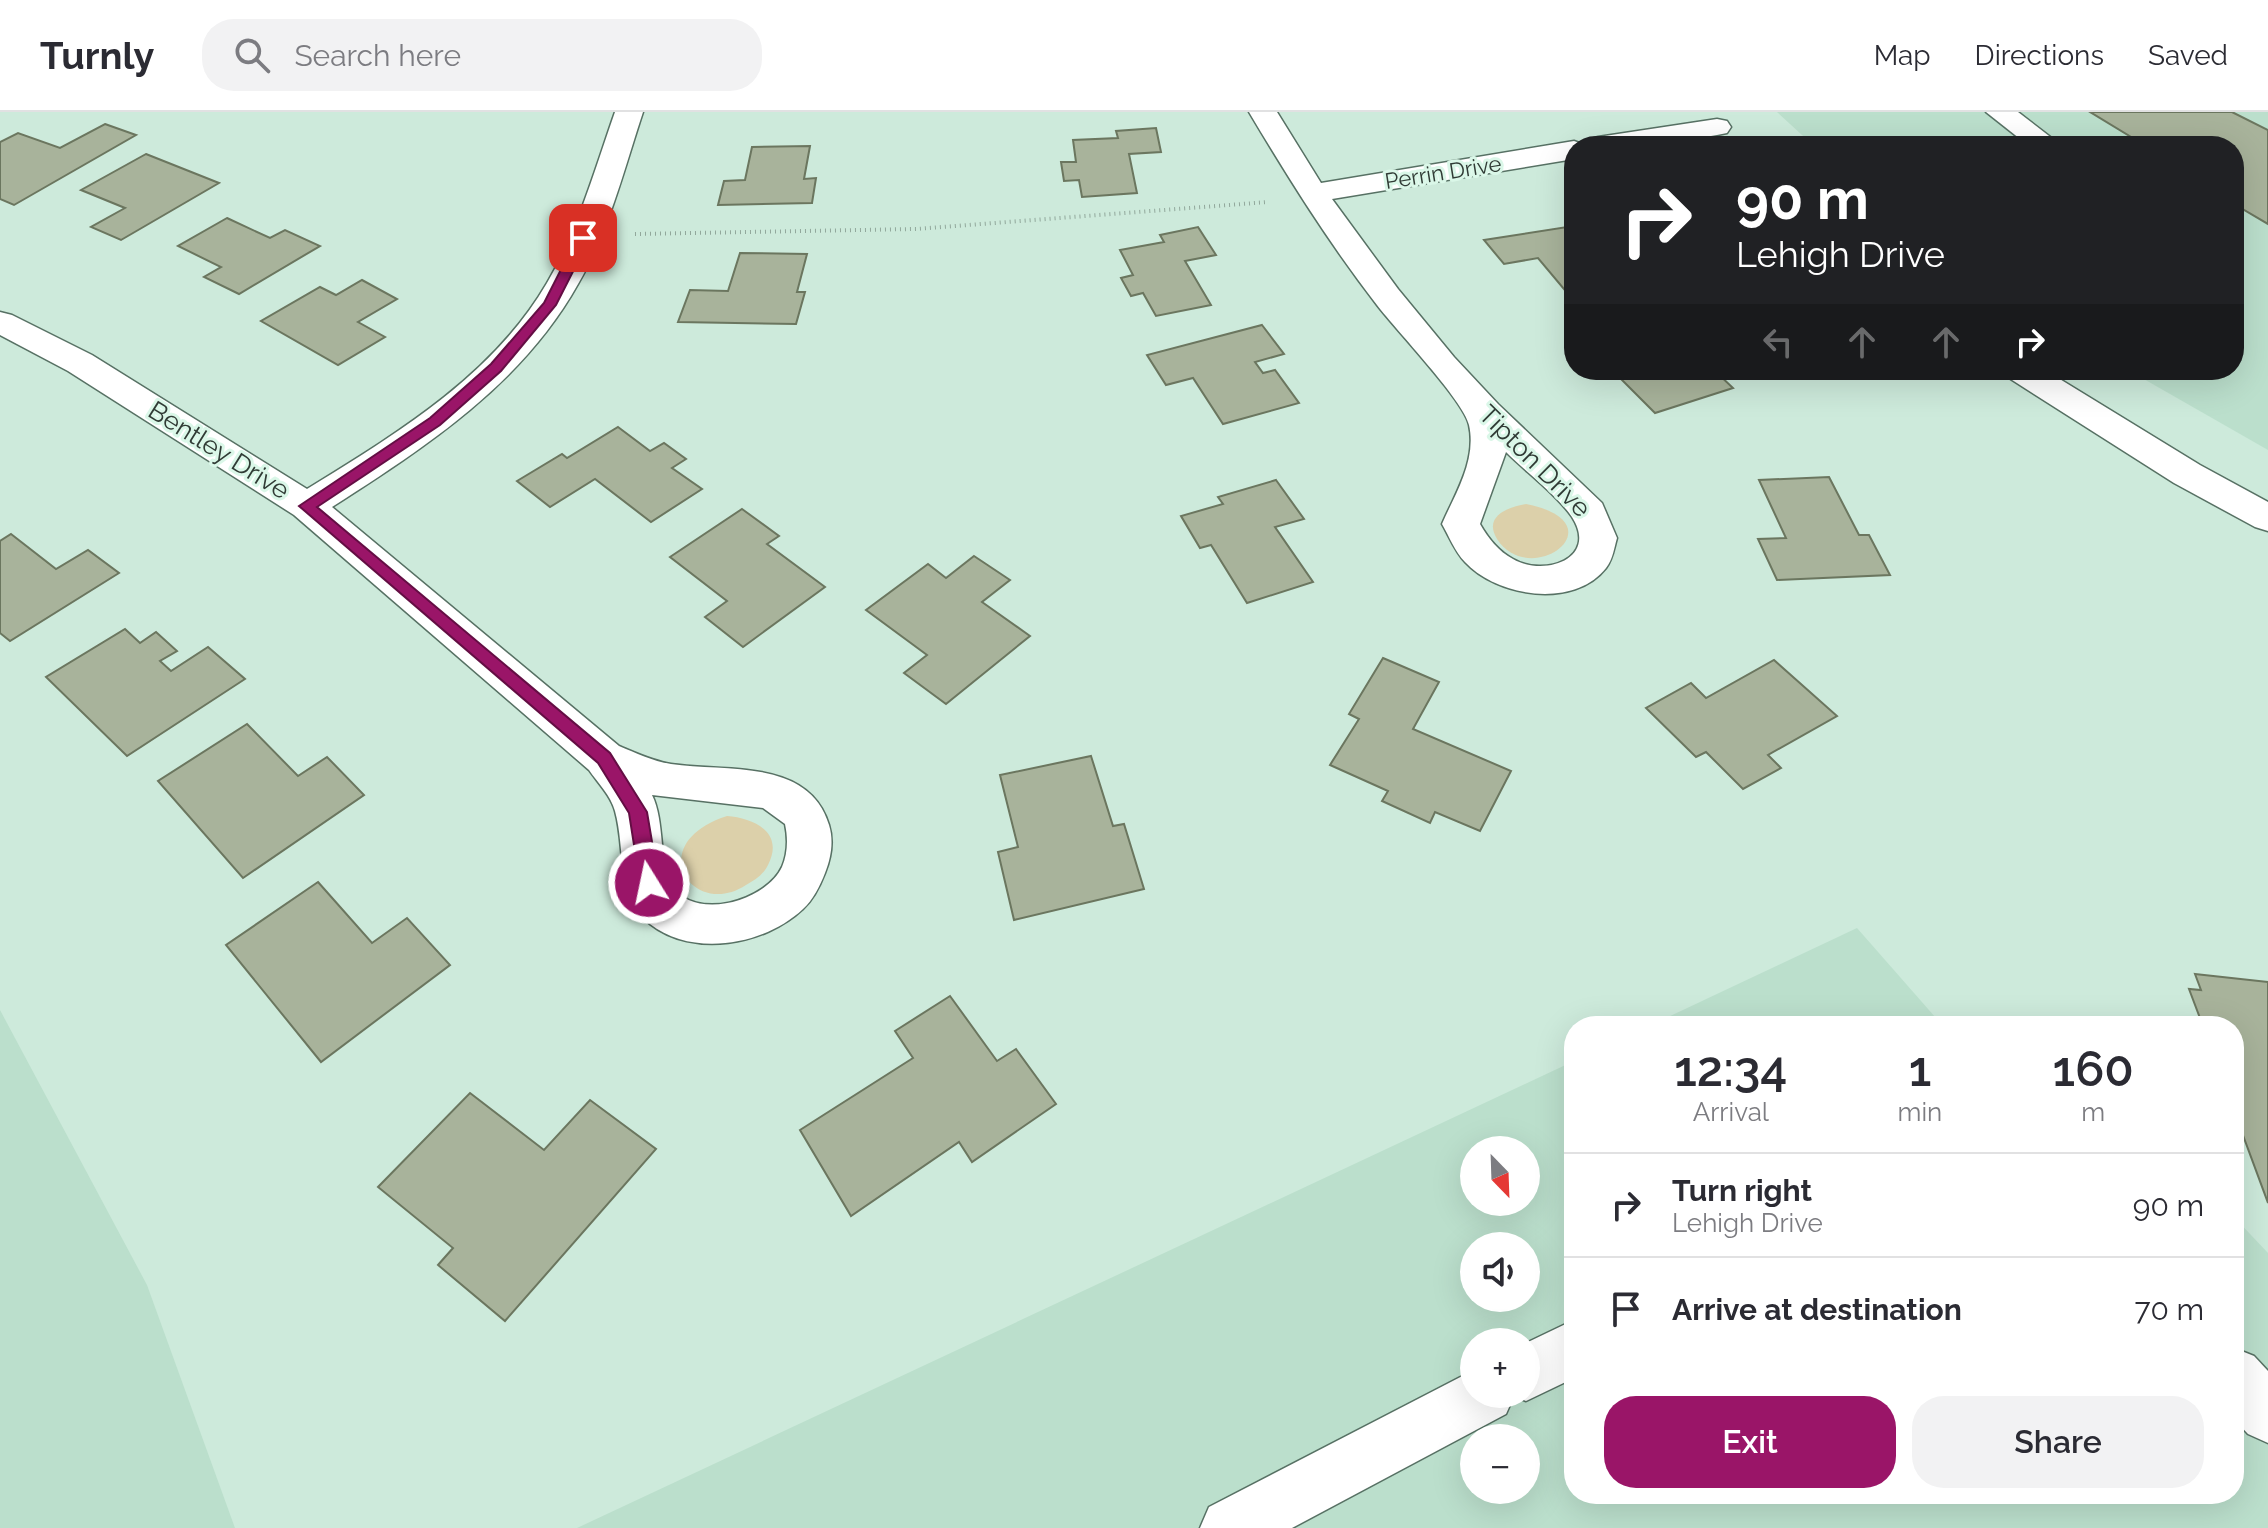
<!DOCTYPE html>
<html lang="en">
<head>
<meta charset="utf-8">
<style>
	body { margin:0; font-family:Raleway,sans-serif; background:#f2f2f3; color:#2b2b33; height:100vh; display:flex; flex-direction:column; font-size:30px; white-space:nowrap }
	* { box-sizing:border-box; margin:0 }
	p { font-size:26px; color:#7c7c81 }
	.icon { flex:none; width:44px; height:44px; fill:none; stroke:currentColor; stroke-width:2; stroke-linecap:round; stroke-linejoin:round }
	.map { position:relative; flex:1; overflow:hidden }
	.side { position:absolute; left:1564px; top:904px; width:680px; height:488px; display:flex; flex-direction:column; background:#fff; border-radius:32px; box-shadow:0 8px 32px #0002 }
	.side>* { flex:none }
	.hud { position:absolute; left:1564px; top:24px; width:680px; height:244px; border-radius:32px; box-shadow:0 8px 32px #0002; background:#202124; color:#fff; overflow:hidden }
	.needle { width:52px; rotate:157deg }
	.buttons { position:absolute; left:1460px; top:1024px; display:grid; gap:16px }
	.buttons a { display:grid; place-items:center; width:80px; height:80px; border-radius:50%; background:#fff; box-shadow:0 8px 32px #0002; font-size:40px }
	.pin { position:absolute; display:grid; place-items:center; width:68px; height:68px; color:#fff; margin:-34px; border-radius:16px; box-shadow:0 4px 12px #0006 }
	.me { position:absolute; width:88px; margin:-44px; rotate:350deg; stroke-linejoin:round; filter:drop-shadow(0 0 6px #0008) }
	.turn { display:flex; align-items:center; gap:28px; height:168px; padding:0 40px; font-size:36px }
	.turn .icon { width:104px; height:104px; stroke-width:2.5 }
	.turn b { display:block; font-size:56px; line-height:68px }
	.lanes { display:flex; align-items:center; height:76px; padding:0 40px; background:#0003; justify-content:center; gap:40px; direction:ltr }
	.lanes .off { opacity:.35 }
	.eta { display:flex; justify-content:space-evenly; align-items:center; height:136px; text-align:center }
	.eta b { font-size:48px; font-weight:600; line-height:56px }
	.primary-button { display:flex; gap:16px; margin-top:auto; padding:16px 40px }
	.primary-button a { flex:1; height:92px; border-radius:32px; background:#9a1568; color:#fff; font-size:32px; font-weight:600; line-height:92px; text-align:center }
	.primary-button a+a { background:#f2f2f3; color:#2b2b33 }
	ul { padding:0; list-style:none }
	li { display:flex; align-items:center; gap:24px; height:104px; padding:0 40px; border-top:2px solid #e1e1e2 }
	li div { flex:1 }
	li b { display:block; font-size:30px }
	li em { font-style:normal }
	header { display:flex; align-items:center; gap:48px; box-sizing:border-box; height:112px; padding:0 40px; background:#fff; border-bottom:2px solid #e1e1e2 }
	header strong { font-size:38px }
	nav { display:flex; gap:44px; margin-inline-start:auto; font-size:28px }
	.search { width:560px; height:72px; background:#f2f2f3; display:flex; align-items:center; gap:20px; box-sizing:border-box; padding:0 28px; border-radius:32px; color:#7c7c81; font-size:30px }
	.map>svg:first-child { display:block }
</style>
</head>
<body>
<header>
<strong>Turnly</strong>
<div class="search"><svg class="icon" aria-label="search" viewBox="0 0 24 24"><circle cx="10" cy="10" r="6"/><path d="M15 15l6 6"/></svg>Search here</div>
<nav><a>Map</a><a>Directions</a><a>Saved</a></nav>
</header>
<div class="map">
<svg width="2268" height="1416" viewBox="0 0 2268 1416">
	<rect width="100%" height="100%" fill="#cdeadb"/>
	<g fill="#bbdfcc" fill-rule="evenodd">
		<polygon points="1777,0 2268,0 2268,338 2128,258 2234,258 2234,34 1814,34"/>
		<polygon points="1857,816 1943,914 1649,914"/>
		<polygon points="0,898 147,1173 235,1416 0,1416"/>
		<path d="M 1574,949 L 1574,1382 L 2234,1382 L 2234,1105 L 2268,1141 L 2268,1416 L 577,1416 ZM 1474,1038 L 1526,1038 L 1526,1090 L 1474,1090 ZM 1474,1134 L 1526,1134 L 1526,1186 L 1474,1186 ZM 1474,1230 L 1526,1230 L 1526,1282 L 1474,1282 ZM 1474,1326 L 1526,1326 L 1526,1378 L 1474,1378 Z"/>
	</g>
	<g fill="#dcd0aa">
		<path d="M 1526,392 C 1621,411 1531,479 1497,427 C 1483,404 1508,395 1526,392 Z"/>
		<path d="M 727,704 C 753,706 785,720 768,753 C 763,763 755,768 746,773 C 693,808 641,732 727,704 Z"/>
	</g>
	<g fill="#a8b39b" stroke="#6b765f" stroke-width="2">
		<polygon points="2090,0 2232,0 2268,18 2268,112 2234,92 2234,34 2146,34"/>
		<polygon points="105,12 136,23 14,93 0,87 0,30 18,21 60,36"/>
		<polygon points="1156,16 1161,40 1129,42 1137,81 1082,85 1079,68 1064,69 1061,50 1076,50 1073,28 1118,26 1116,19"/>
		<polygon points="810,34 804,67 816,66 812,91 718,93 724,69 745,68 752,35"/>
		<polygon points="146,42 219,71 121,128 91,115 125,96 81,78"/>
		<polygon points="227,106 270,126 285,118 320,134 239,182 204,165 221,155 178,134"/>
		<polygon points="1198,115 1216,143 1185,149 1211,193 1156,204 1143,181 1131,184 1121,166 1133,163 1120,138 1164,130 1160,123"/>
		<polygon points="1567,115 1574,123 1574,189 1538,146 1504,152 1484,128"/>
		<polygon points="740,141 807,142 797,180 805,180 796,212 678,210 690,178 728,179"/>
		<polygon points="362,168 397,187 358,210 385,225 338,253 261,209 320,175 336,183"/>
		<polygon points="1262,213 1284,242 1255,250 1263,261 1275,258 1299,291 1223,312 1193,266 1166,273 1147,243"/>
		<polygon points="1625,258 1714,258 1733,276 1655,301 1621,267 1631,264"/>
		<polygon points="618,315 650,339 664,331 686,347 672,356 702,377 651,410 595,367 550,395 517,369 562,342 567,346"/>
		<polygon points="1829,365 1859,423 1869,423 1890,463 1777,468 1758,427 1786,426 1759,368"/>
		<polygon points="1276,368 1304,407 1275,415 1313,470 1247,491 1211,433 1200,436 1181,404 1223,392 1218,385"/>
		<polygon points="742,397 779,424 767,432 825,475 743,535 705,505 727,489 670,445"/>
		<polygon points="11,422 56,457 88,438 119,461 10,529 0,521 0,429"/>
		<polygon points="974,444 1010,468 982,490 1030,524 946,592 904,561 927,543 866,498 928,452 946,466"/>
		<polygon points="125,517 140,531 156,520 177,539 160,549 171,559 208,535 245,567 127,644 46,565"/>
		<polygon points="1383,546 1439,570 1413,617 1511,659 1480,719 1435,700 1430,711 1382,689 1388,679 1330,653 1359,607 1349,602"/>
		<polygon points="1774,548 1837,604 1768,643 1781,656 1743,677 1706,640 1696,645 1646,596 1691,571 1706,586"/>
		<polygon points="247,612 298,664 327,645 364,683 243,766 158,669"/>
		<polygon points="1091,644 1113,714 1124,712 1144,777 1014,808 998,740 1018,735 1000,663"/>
		<polygon points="318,770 372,831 407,806 450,853 321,950 226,833"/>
		<polygon points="2195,862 2268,870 2268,1091 2234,999 2234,914 2203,914 2189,877 2201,878"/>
		<polygon points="950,884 997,949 1016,937 1056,992 972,1050 959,1030 851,1104 800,1018 913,946 895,919"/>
		<polygon points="470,981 544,1038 590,988 656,1037 505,1209 438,1153 453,1136 378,1075"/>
	</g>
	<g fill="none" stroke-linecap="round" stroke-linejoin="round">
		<defs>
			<g id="minor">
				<path d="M 615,0 L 643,0 C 624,57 609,119 578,172 C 522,272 427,334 332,395 L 619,634 C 636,641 652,649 671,652 C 725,660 809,646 829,713 C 834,729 831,746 825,761 C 820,774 813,788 803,797 C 765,833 693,846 650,812 C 615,784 626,738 615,699 C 611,684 598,671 589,658 L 294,403 L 68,259 L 0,223 L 0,200 L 12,203 L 92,243 L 307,377 C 396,322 493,264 547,171 C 578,118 595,57 615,0 ZM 652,683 L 763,696 L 785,712 C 788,726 788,741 782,755 C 766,789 695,810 671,773 C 659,754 665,709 652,683 Z"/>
				<path d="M 1249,0 L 1277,0 L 1321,71 L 1574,29 L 1585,33 L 1588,28 L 1598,25 L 1717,7 L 1727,9 L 1731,15 L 1727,21 L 1717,23 L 1651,34 L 1574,34 L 1574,47 L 1332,87 L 1398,177 L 1454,245 L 1498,292 L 1602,391 L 1617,426 C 1614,436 1613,447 1606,456 C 1574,497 1497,485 1465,450 C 1455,440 1449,424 1442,412 C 1455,382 1477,348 1469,313 C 1464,289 1396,218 1377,193 C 1329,131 1289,67 1249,0 ZM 1506,340 C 1525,359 1557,383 1572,405 C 1599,447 1544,465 1513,447 C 1498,439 1488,426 1480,412 Z"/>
				<polygon points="1986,0 2018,0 2062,34 2029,34"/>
				<polygon points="2004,258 2045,258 2200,353 2268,390 2268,419 2255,415 2174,371 2009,266"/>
				<polygon points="1574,1208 1574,1266 1526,1289 1514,1284 1506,1302 1292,1416 1200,1416 1209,1395 1474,1258 1474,1282 1526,1282 1526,1231"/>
				<polygon points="2234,1236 2254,1244 2268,1259 2268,1331 2248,1322 2234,1307"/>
			</g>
		</defs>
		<use href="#minor" stroke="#577164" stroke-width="3"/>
		<polyline stroke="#91a79b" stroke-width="4" stroke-dasharray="1 4" stroke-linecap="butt" points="635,122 916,117 1268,90"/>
		<use href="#minor" fill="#fff" fill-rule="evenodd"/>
	</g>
	<polygon fill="#9a1568" stroke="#640e44" stroke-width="2" points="583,122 590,126 556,193 501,259 440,313 317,395 610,641 647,700 659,771 656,777 643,777 640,771 629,701 598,651 299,394 430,306 491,252 544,191 577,126"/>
	<g text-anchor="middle" stroke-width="6" stroke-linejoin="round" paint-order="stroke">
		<g font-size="22" fill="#303b35" stroke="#daf7e8">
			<text transform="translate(1443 60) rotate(-9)" y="8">Perrin Drive</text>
		</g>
		<g font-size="26" fill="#303b35" stroke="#daf7e8">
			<text transform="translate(219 338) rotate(32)" y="9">Bentley Drive</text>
			<text transform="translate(1535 349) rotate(45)" y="9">Tipton Drive</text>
		</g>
	</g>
</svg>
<div class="buttons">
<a><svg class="needle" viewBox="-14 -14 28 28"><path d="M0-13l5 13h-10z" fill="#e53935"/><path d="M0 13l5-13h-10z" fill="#7c7c81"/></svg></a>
<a><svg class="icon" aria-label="sound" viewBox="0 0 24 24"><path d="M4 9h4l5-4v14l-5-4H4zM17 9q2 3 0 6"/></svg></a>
<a>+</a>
<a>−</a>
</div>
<div class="pin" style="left:583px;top:126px;background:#d93025"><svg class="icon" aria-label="arrive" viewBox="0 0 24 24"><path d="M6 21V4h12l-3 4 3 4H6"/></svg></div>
<svg class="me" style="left:649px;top:771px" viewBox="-20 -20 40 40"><circle r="17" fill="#9a1568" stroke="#fff" stroke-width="3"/><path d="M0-11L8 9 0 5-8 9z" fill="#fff"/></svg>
<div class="hud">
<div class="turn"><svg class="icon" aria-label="right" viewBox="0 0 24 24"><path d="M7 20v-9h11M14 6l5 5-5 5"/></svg><div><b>90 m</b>Lehigh Drive</div></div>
<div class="lanes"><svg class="icon off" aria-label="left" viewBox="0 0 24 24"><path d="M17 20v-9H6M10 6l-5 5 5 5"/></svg><svg class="icon off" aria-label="ahead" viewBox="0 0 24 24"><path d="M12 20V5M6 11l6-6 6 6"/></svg><svg class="icon off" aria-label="ahead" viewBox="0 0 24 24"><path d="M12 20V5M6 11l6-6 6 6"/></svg><svg class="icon" aria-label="right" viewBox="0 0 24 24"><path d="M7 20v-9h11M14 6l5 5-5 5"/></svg></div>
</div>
<section class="side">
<div class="eta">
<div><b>12:34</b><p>Arrival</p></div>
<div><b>1</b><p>min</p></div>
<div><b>160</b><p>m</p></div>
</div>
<ul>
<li><svg class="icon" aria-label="right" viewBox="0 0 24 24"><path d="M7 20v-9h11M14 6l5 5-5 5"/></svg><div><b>Turn right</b><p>Lehigh Drive</p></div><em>90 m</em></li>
<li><svg class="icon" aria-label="arrive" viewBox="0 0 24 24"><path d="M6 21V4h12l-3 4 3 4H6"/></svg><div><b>Arrive at destination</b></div><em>70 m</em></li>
</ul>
<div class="primary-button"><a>Exit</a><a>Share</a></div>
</section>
</div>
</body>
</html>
